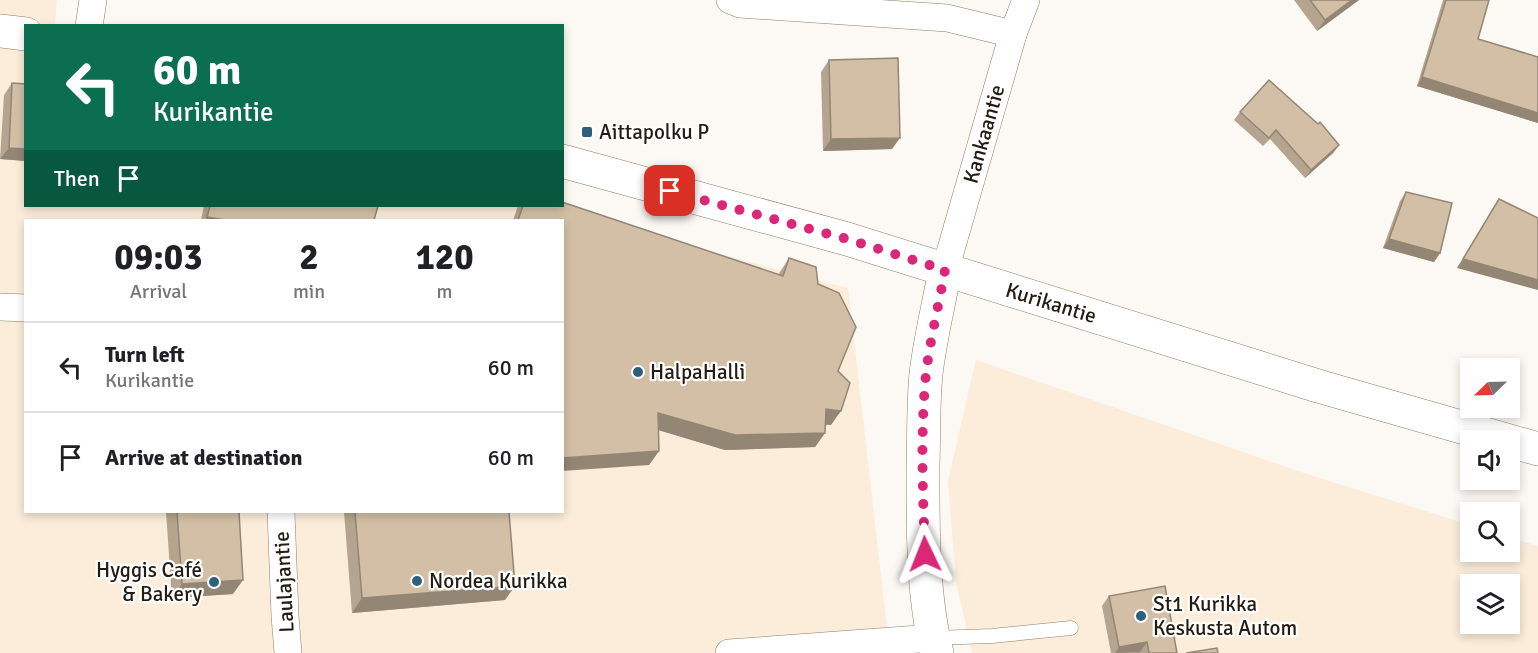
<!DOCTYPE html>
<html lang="en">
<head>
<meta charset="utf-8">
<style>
	body { margin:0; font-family:Signika,sans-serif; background:#f6f6f6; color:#202124; height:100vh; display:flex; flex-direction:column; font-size:22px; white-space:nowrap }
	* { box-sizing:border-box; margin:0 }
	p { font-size:20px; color:#757577 }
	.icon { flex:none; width:33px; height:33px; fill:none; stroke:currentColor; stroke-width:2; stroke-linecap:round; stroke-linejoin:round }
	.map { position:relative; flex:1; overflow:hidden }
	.drawer { position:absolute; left:24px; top:219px; width:540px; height:294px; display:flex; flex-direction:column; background:#fff; border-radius:0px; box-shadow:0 3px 9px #0003 }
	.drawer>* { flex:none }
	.banner { position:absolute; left:24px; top:24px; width:540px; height:183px; border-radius:0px; box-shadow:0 3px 9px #0003; background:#0b6e4f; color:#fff; overflow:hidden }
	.needle { width:39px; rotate:247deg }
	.fabs { position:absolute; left:1460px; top:358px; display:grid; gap:12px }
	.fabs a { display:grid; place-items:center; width:60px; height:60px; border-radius:0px; background:#fff; box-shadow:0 3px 9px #0003; font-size:30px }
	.pin { position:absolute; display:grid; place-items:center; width:51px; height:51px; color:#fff; margin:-26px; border-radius:12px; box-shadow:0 3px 9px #0006 }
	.me { position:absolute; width:66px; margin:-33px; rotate:358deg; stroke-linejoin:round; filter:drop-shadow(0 0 4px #0008) }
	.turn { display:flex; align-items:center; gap:21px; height:126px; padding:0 30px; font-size:27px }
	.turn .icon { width:78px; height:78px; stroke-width:2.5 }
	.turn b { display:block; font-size:42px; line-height:51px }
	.then { display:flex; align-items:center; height:57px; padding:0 30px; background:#0003; gap:12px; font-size:22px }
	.eta { display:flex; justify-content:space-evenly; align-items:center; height:102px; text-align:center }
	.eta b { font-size:36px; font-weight:700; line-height:42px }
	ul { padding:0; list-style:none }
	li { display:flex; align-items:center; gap:18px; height:90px; padding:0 30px; border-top:2px solid #e0e0e0 }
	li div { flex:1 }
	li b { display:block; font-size:22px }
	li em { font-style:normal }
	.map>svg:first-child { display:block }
</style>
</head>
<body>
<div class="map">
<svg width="1538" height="653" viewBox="0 0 1538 653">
	<rect width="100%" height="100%" fill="#fcf8f3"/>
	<g fill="#fbedda" fill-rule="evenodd">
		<path d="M 0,0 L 57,0 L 55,25 L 26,26 L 26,206 L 539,206 L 848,288 L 890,653 L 0,653 ZM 26,220 L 562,220 L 562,512 L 26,512 Z"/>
		<path d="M 976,360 L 1307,474 L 1470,525 L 1470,552 L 1509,552 L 1509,537 L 1538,546 L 1538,653 L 972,653 L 956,582 L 948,481 ZM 1470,585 L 1509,585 L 1509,624 L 1470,624 Z"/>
	</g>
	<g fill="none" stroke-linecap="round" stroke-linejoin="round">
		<defs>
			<polyline id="lane" points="933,638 992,636 1071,628"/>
			<g id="street">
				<polyline points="730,0 740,4 947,18 1013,34"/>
				<polyline points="89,26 93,0"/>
				<polyline points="945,270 1013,34 1026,0"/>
				<polyline points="0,307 26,308"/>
				<polyline points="281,512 285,616 288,653"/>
				<polyline points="729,653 933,638"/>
			</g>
			<g id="secondary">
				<polyline points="0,31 26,34"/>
				<polyline points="562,161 847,239 1318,386 1538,449"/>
				<path d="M 937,653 C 922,595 923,526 923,466 C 924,435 923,404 926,374 C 930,339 939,304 945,270"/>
			</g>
		</defs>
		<use href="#lane" stroke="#8f7e66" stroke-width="15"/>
		<use href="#street" stroke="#8f7e66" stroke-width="28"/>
		<use href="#secondary" stroke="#8f7e66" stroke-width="34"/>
		<use href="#lane" stroke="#fff" stroke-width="14"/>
		<use href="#street" stroke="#fff" stroke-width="27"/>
		<use href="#secondary" stroke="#fff" stroke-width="33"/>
	</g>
	<g fill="#b5a48f">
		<polygon points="1294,0 1359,0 1317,31"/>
		<polygon points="1443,0 1489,0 1478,39 1538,57 1538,123 1417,86"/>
		<polygon points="829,60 892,149 823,151 821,72"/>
		<polygon points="12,83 26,84 26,161 0,159 4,95"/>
		<polygon points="1240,112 1339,145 1333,153 1305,178 1270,139 1263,146 1234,120"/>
		<polygon points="1406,192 1440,253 1434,262 1383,248 1400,201"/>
		<polygon points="1499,199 1538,218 1457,268 1493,208"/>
		<polygon points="204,206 378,206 374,220 201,220"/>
		<polygon points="518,206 562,206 778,275 789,258 818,284 838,371 831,425 825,425 825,433 815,447 725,450 659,430 659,451 649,465 562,220 513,220"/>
		<polygon points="166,512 239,512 233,594 172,598"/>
		<polygon points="344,512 509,512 505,600 352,613"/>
		<polygon points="1109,596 1177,653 1111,653 1102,606"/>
	</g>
	<g fill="#938674">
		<polygon points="1352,0 1359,0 1317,31 1325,20"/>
		<polygon points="1422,77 1538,113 1538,123 1417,86"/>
		<polygon points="900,138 892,149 823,151 831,139"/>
		<polygon points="1339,145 1333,153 1305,178 1311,170"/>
		<polygon points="9,148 26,149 26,161 0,159"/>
		<polygon points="207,217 225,220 205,220"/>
		<polygon points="1389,239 1440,253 1434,262 1383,248"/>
		<polygon points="1463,259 1538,280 1538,290 1457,268"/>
		<polygon points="826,409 841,411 831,425 816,423"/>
		<polygon points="658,413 825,433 815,447 725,450 648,427"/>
		<polygon points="659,451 649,465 562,471 562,458"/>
		<polygon points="243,580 233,594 172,598 182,584"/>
		<polygon points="515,586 505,600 352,613 362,598"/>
		<polygon points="1147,642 1140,652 1115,653 1119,647"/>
	</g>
	<g fill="#d2bfa6" stroke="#938674" stroke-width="1.5">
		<polygon points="1310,0 1352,0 1325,20"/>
		<polygon points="1446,0 1489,0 1478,39 1538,57 1538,113 1422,77"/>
		<polygon points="898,58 900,138 831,139 829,60"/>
		<polygon points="1269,80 1318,124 1320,122 1339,145 1311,170 1276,130 1269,138 1240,112"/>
		<polygon points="12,83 26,84 26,149 9,148"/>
		<polygon points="1406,192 1452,203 1440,253 1389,239"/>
		<polygon points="1499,199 1538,218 1538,280 1463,259"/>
		<polygon points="562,202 783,276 789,258 816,267 818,284 839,293 856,327 838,371 850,383 841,411 826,409 825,433 735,435 658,413 659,451 562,458 562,220 518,220 523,206 562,206"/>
		<polygon points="210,206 378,206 374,220 225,220 207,217"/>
		<polygon points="177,512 239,512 243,580 182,584"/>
		<polygon points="355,512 509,512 515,586 362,598"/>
		<polygon points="1165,586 1177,653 1149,653 1147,642 1119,647 1109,596"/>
		<polygon points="1217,648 1218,653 1186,653"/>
	</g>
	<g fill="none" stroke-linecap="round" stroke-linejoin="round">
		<path stroke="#db2777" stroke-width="10" stroke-dasharray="0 18" d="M 670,191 L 847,239 L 945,270 C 939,304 930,340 926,374 C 920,434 923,495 925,554"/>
	</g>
	<g fill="#2d607d" stroke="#fff" stroke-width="2">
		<rect x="581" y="126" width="12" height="12" rx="3"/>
		<circle cx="638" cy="372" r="6"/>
		<circle cx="417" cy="581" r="6"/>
		<circle cx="214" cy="582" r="6"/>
		<circle cx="1141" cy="616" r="6"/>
	</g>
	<g text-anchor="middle" stroke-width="4.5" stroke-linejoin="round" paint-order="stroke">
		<g font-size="21" fill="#221c12" stroke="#fff" text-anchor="start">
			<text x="599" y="139">Aittapolku P</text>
			<text x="650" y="379">HalpaHalli</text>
			<text x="202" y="577" text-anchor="end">Hyggis Café<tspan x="202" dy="24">&amp; Bakery</tspan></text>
			<text x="429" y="588">Nordea Kurikka</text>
			<text x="1153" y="611">St1 Kurikka<tspan x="1153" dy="24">Keskusta Autom</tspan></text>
		</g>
		<g font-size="21" fill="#221c12" stroke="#fff">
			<text transform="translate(984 134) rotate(-74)" y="7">Kankaantie</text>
			<text transform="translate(1051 303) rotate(17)" y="7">Kurikantie</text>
			<text transform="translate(284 582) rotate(-93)" y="7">Laulajantie</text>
		</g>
	</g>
</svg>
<div class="fabs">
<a><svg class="needle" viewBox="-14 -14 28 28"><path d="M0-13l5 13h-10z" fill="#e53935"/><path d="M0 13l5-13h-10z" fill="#757577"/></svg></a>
<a><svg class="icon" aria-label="sound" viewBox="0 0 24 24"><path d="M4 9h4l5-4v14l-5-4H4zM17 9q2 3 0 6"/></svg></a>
<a><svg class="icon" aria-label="search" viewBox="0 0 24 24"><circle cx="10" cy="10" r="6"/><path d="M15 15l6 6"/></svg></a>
<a><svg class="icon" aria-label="layers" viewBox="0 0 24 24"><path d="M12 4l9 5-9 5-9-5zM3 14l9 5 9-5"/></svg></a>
</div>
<div class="pin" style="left:670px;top:191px;background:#d93025"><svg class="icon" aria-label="arrive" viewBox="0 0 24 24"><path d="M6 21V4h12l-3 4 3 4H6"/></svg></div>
<svg class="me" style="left:925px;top:554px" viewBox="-20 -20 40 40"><path d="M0-17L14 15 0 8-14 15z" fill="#db2777" stroke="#fff" stroke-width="4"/></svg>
<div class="banner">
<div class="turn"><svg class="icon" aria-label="left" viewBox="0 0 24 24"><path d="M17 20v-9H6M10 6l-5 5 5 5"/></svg><div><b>60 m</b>Kurikantie</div></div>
<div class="then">Then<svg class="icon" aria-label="arrive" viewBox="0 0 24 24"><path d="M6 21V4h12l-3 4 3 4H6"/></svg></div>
</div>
<section class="drawer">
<div class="eta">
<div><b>09:03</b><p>Arrival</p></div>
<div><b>2</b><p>min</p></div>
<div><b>120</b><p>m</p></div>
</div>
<ul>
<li><svg class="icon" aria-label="left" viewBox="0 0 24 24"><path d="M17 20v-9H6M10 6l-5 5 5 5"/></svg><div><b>Turn left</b><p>Kurikantie</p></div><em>60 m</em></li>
<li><svg class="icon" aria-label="arrive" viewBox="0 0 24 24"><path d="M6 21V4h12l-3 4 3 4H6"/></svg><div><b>Arrive at destination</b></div><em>60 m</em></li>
</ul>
</section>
</div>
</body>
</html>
